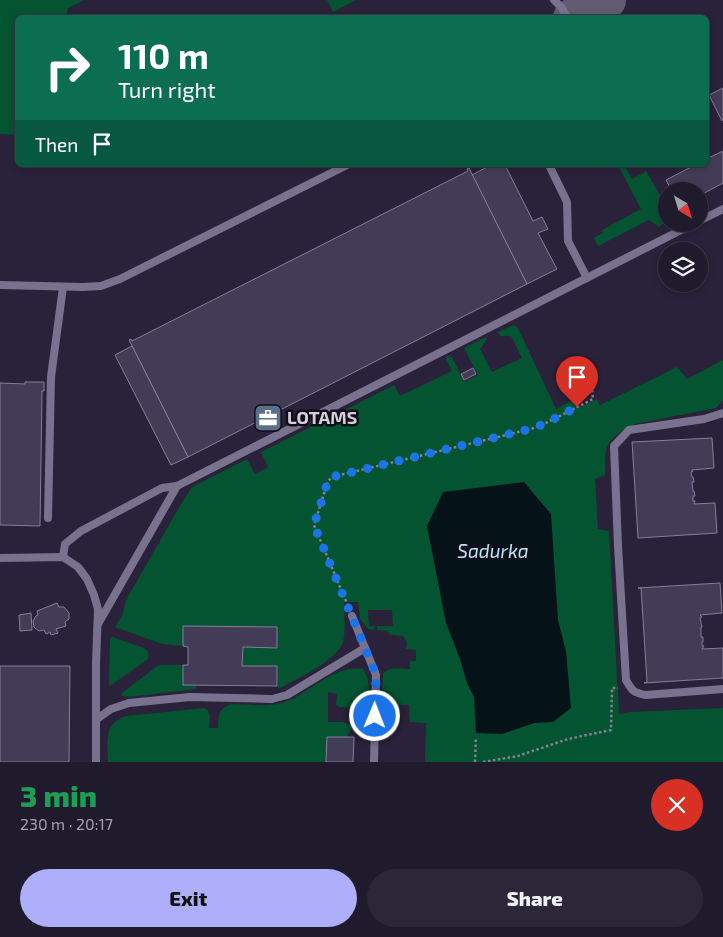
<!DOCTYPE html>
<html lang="en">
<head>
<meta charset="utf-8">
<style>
	body { margin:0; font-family:"Exo 2",sans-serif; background:#2c2738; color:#f1f3f6; height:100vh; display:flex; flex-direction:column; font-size:19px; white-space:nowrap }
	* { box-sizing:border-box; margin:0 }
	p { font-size:16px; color:#a1a1a9 }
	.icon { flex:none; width:28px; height:28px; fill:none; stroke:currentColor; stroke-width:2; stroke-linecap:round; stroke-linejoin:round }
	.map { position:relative; height:762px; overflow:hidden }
	.panel { display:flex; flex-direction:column; background:#1f1a2c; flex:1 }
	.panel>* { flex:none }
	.guide { position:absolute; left:15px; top:15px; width:694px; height:152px; border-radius:8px; box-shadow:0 2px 8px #0003,0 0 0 1px #3c3848; background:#0b6e4f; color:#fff; overflow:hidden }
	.needle { width:32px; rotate:142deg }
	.buttons { position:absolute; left:658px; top:182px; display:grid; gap:10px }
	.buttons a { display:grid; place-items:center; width:50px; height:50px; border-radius:50%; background:#1f1a2c; box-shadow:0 2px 8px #0003,0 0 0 1px #3c3848; font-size:25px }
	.pin { position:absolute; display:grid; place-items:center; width:42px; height:42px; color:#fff; margin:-51px -21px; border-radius:50% 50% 50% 0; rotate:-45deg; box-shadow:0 0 5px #0007 }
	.pin .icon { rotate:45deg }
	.me { position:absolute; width:55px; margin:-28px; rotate:1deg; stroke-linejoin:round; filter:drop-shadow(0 0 4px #0008) }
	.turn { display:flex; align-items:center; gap:18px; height:105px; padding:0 20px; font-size:22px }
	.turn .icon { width:65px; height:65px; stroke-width:2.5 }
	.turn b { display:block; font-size:35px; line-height:42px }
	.then { display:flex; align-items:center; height:48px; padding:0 20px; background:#0003; gap:10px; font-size:19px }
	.round { display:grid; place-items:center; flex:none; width:52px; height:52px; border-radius:26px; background:#2c2738 }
	.overview { display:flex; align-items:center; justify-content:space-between; height:85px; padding:0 20px }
	h1 { font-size:30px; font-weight:800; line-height:38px; color:#1e9e55 }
	.cta { display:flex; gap:10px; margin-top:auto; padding:10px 20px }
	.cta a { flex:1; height:58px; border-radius:30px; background:#aeaefa; color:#111; font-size:20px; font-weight:800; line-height:58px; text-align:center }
	.cta a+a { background:#2c2738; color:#f1f3f6 }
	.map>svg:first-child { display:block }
</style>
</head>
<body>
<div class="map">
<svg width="723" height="762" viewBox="0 0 723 762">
	<rect width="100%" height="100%" fill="#29223a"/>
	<g fill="#045432">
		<polygon points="0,0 84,0 68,8 66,17 18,18 17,135 0,134"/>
		<polygon points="327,0 356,0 333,12"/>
		<polygon points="621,165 624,165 632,179 646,171 666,206 666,222 659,227 649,220 598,246 594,238 603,233 602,230 641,209 619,167"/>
		<path d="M 514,325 L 518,328 L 556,409 L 575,399 L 580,407 L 597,399 L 600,405 L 677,367 L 687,379 L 723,360 L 723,400 L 716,408 L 635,424 C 624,429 608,438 606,451 C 604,459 606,467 605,475 L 595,479 L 598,529 L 609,531 L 619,714 L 632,712 L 723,708 L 723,762 L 425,762 L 426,723 L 410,722 L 409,705 L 396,705 L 394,703 L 391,704 L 386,704 L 382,700 L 383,674 C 388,666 401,669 410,669 L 410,661 L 416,661 L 416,650 L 406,649 L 407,642 L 403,636 L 392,635 L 389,634 L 388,631 L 377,630 L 377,626 L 393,626 L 392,610 L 368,610 L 369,626 L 375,626 L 374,630 L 368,629 L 360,619 L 358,602 L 344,602 C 344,614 346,631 343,642 C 337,661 295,680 278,689 L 277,666 L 242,666 L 243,647 L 277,648 L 277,627 L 183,627 L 183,646 L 162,644 L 115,627 L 123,614 L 126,600 L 181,504 L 192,487 L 247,459 L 255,474 L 268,467 L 261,452 L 394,385 L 400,396 L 452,371 L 446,359 L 447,356 L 452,357 L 464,382 L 478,375 L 464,348 L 486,337 L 487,339 L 480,349 L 492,372 L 522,358 L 511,336 L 501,336 L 497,332 Z"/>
		<path d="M 112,637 L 144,648 C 148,651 149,654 148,659 L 110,686 L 109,685 L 110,639 Z"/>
		<polygon points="160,665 183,665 183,685 196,685 196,689 146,695 125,697 121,695 122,693 156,667"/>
		<path d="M 362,668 C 370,678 369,689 369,701 L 357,708 L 339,707 L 336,705 L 337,694 L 328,692 L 328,722 L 343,722 L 353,726 L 347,737 L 327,737 L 326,762 L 108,762 C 108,742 103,724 126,716 L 205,708 L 208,710 L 210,716 L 209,728 L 218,728 C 219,716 217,710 231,704 C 248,704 268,708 285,702 C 307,694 327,672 350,669 C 354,668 358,669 362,668 Z"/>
	</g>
	<polygon fill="#051319" points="524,482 551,514 558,620 566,651 571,708 553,722 534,723 502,734 476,733 474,697 467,683 460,659 446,623 427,526 443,492"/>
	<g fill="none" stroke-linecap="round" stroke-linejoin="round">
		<polyline stroke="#625c71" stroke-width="40" points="573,18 606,0"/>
	</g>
	<g fill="#433c56" stroke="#857e9b">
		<polygon points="723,88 723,120 722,121 709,95"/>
		<polygon points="723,151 723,183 699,196 699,191 672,191 666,180 695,165 706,165 706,159"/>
		<polygon points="491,165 505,165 533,221 542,217 548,229 538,233 557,269 527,284 472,175"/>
		<polygon points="469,168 527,284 188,457 129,340 131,339 132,341 468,171 467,169"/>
		<polygon points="132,346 188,457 171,465 115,355"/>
		<polygon points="473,368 476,374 464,380 461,374"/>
		<polygon points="25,382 44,382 44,391 42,391 40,526 0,525 0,383 25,384"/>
		<polygon points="712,438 714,468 692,470 692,471 693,471 691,472 692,477 693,477 694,482 692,482 693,491 694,491 695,496 693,496 693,501 695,501 694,504 715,503 717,533 638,538 632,442"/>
		<polygon points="720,583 722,613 700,615 702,617 700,618 702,627 701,627 701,637 703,637 703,642 702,642 702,646 704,646 702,649 723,648 723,678 644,683 647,682 641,588 638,588"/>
		<polygon points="57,603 59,607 64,607 69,613 69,619 65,622 66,626 56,629 58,633 51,635 50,632 46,634 44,630 39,631 36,629 34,627 33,621 36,616 38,615 37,611"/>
		<polygon points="31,613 32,630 20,631 19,615"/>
		<polygon points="183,626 277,627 277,648 243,647 242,666 277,666 277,686 183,685 183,665 188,665 188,647 183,646"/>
		<polygon points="0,666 70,666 69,762 0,762"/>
		<polygon points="327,737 354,737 353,762 326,762"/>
	</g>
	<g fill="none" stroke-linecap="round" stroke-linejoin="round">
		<g stroke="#858093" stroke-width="2.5" stroke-dasharray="2.5 2.5" stroke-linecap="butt">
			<polyline points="348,606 314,525 328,481 332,477 531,429 544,424 593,399 592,389"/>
			<polyline points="475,762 476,737"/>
			<polyline points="483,762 518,756 568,739 611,730 612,688 618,688"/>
		</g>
		<g stroke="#79728f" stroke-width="8">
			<polyline points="554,0 562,8 567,18"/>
			<polyline points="549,165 567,202 568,241 587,278"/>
			<polyline points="699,221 723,209"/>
			<polyline points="0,285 83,287 101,286 120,279 347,165"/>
			<path d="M 723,413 L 704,419 L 629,430 L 614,446 L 618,546 L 626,680 C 632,691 634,693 646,695 L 723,689"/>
			<polyline points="48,518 51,377 63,287"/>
			<polyline points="63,557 65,544 81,531 162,488 177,486 693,224"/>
			<polyline points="0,558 63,557 78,567 87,579 94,595 98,609 96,663 96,762"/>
			<polyline points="352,616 376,675 374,762"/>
			<polyline points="98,624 177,486"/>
			<polyline points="97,719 111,709 129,703 190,697 272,699 287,695 365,648"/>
		</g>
	</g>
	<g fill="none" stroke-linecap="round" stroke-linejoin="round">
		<polyline stroke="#1a73e8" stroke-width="9" stroke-dasharray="0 16.2" points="375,716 376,675 314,525 328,481 332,477 530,429 544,424 577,407"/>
	</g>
	<defs>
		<symbol id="office-square" viewBox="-11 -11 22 22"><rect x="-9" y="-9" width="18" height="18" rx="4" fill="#5c6f8a" stroke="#110e18"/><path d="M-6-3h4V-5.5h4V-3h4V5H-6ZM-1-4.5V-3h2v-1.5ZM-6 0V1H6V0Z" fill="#fff"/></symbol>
	</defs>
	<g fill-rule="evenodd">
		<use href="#office-square" x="252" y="402" width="32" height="32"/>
	</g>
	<g text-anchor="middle" stroke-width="5" stroke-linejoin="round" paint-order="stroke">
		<g font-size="18" font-weight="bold" fill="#d3cfdf" stroke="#110e18" text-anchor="start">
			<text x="287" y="424">LOTAMS</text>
		</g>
		<g font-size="19" font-style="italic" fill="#b6e7fc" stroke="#110e18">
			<text x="493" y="558">Sadurka</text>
		</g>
	</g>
</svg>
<div class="buttons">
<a><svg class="needle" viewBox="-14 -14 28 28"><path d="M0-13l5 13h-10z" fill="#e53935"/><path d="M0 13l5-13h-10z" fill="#a1a1a9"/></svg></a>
<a><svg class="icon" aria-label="layers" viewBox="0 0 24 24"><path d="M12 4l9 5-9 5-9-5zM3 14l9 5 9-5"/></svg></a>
</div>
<div class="pin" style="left:577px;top:407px;background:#d93025"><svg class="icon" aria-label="arrive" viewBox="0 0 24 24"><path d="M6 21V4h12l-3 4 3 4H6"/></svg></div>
<svg class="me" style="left:375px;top:716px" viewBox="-20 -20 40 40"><circle r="17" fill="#1a73e8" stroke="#fff" stroke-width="3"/><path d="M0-11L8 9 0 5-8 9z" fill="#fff"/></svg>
<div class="guide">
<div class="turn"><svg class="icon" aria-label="right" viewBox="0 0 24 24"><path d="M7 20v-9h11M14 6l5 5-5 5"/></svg><div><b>110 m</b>Turn right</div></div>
<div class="then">Then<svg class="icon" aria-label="arrive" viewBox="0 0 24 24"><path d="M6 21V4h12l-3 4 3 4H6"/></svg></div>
</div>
</div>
<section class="panel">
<div class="overview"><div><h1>3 min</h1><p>230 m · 20:17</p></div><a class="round" style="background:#d93025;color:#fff"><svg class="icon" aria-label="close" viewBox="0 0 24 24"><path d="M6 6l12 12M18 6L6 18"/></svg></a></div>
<div class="cta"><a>Exit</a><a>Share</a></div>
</section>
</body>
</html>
